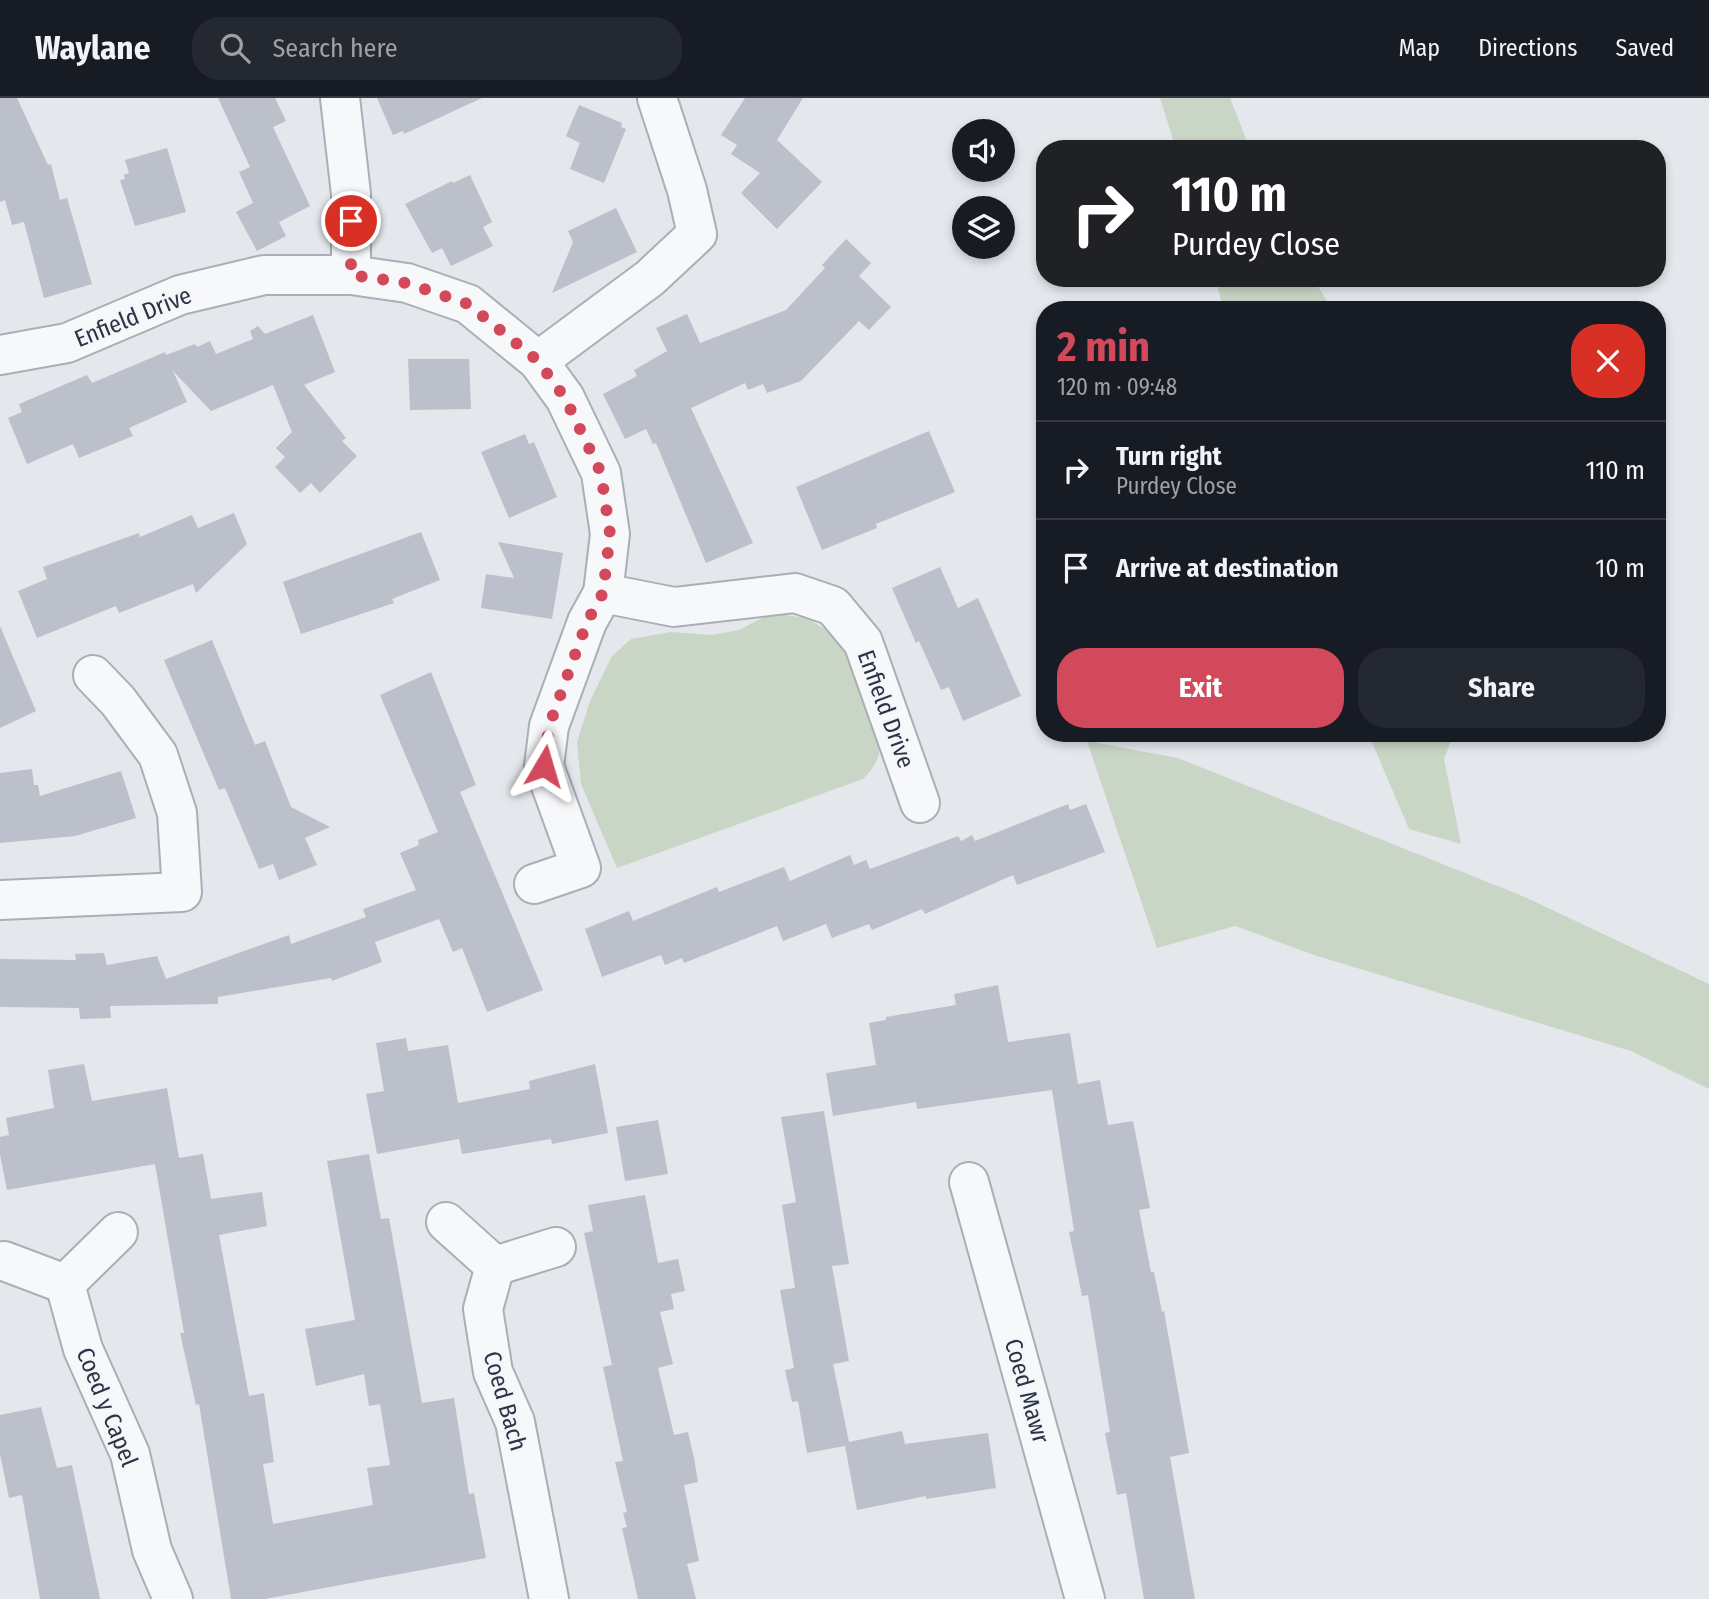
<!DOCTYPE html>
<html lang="en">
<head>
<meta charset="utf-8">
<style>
	body { margin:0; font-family:"Fira Sans Condensed",sans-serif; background:#242831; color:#f1f3f6; height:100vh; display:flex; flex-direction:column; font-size:26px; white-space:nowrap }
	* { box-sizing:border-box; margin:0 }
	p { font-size:23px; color:#9ea1a6 }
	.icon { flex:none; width:38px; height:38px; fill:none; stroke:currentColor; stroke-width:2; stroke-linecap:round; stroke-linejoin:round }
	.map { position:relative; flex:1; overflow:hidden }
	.drawer { position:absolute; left:1036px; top:203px; width:630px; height:441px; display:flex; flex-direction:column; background:#171b24; border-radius:28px; box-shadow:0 4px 10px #0003 }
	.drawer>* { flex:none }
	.banner { position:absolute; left:1036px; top:42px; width:630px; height:147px; border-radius:28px; box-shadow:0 4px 10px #0003; background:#202124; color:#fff; overflow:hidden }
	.controls { position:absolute; left:952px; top:21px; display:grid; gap:14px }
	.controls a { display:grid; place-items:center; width:63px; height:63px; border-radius:50%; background:#171b24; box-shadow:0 4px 10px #0003; font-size:35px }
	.pin { position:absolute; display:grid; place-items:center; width:60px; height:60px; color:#fff; margin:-30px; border:4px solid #fff; border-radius:50%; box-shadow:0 2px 7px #0007 }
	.me { position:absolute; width:77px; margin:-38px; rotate:7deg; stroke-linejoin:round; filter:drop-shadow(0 0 5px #0008) }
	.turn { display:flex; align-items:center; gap:24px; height:147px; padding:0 21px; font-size:32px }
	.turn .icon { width:91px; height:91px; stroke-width:2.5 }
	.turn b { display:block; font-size:49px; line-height:60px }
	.round { display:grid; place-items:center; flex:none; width:74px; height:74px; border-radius:28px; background:#242831 }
	.head { display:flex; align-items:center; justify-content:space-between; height:119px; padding:0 21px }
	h1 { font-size:42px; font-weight:700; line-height:52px; color:#d1495b }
	.action { display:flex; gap:14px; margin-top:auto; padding:14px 21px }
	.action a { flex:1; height:80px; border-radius:28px; background:#d1495b; color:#fff; font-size:28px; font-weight:700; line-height:80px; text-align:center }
	.action a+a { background:#242831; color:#f1f3f6 }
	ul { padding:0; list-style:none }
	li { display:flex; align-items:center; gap:21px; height:98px; padding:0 21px; border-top:2px solid #363941 }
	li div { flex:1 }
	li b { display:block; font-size:26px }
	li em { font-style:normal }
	header { display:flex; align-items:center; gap:42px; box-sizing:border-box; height:98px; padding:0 35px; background:#171b24; border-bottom:2px solid #363941 }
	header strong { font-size:33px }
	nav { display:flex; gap:38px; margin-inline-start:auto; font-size:24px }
	.search { width:490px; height:63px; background:#242831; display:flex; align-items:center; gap:18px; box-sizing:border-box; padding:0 24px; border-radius:28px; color:#9ea1a6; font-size:26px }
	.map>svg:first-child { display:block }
</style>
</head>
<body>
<header>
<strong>Waylane</strong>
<div class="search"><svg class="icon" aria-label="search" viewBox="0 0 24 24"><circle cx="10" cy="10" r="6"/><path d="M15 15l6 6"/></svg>Search here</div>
<nav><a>Map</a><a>Directions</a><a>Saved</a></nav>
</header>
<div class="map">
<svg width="1709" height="1501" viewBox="0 0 1709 1501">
	<rect width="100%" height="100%" fill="#e4e7ec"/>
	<g fill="#c9d6c5">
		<polygon points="1160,0 1230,0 1250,51 1176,51"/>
		<polygon points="1215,180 1313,180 1332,212 1224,212"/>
		<path d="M 772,515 L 806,520 L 840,540 L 880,646 C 880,661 874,670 863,681 L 617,770 L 581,686 L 577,644 L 590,603 L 612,558 L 631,541 L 671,534 L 712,537 L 739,532 Z"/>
		<polygon points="1368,635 1454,635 1444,661 1461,746 1409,731"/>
		<polygon points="1087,643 1178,660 1527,800 1709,886 1709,991 1631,953 1314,857 1235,828 1157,850"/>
	</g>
	<g fill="#bbc0ca">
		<polygon points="0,0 17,0 48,67 51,66 60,102 67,100 92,186 44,200 24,124 12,127 5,102 0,104"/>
		<polygon points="218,0 275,0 286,23 273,29 310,108 279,124 286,138 257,153 236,114 253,105 239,74 250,69"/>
		<polygon points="377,0 482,0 404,36 403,33 393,37"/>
		<polygon points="745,0 803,0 777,42 822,84 777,131 741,95 760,75 731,56 737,47 721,37"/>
		<polygon points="579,7 622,25 621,29 626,31 604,85 570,71 580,45 566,38"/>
		<polygon points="167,50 186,114 135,128 120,82 125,81 124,77 129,75 125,62"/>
		<polygon points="470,77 492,124 483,129 493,148 451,168 442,150 432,155 405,106 452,83 453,85"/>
		<polygon points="616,110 637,154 552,195 573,144 568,133"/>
		<polygon points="846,141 871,165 859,178 891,209 869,232 859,223 801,283 767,295 763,286 748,292 745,285 691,310 753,445 706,465 656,345 653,346 646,331 625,341 603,296 637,278 634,272 667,253 656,230 687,216 700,245 786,212 825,170 822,167"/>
		<polygon points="313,217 335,274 304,287 346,340 342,343 357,358 320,395 311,385 300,395 275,369 285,359 276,350 292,334 273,287 211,313 173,273 187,304 129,330 133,338 79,360 73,346 27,366 8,320 22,314 19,306 87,277 92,285 165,254 166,257 195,246 197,249 210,243 216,256 253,241 250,233 258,228 265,236"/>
		<polygon points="408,261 469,261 471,311 410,312"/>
		<polygon points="929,333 955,394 876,426 877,430 822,452 796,389"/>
		<polygon points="525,336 529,346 534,344 557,399 509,420 481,354"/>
		<polygon points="234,415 247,446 196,495 193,486 119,515 116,508 37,540 18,493 47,481 43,469 139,435 140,439 192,417 198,430"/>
		<polygon points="421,434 440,482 392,501 394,505 301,536 283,484"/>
		<polygon points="498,444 563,455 552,521 481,510 486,476 514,480"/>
		<polygon points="940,469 958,510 978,500 1021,598 963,623 949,589 941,592 919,543 916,545 892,490"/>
		<polygon points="0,528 36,613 0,630"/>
		<polygon points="212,542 255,647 265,643 291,709 330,729 305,740 317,767 279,782 273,766 259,771 225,690 219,692 164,562"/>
		<polygon points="431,574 476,687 460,694 543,892 487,914 462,850 453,854 439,821 375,844 382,864 332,883 331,880 218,899 218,906 110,908 111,920 80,921 79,910 0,909 0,861 76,862 75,856 104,855 107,867 157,858 166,881 289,837 291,846 366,819 363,811 416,792 400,755 419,747 418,742 438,734 380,597"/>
		<polygon points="32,671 34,687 38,687 40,698 121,673 136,720 75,738 0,745 0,675"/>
		<polygon points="1068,706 1070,712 1086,706 1105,754 1017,787 1013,777 925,816 922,811 872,832 869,826 832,840 826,826 783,843 777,828 684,865 682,860 665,867 661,857 602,879 585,831 629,813 633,823 717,789 719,794 784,769 790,783 850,757 854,767 866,762 870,771 958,738 961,743 972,737 975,743"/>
		<polygon points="998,887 1008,944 1070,935 1078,986 1100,982 1108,1027 1133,1023 1150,1110 1139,1112 1151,1174 1154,1174 1162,1214 1164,1213 1189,1355 1170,1359 1195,1501 1144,1501 1126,1395 1117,1397 1105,1335 1110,1334 1088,1197 1082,1198 1069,1134 1074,1133 1052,992 917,1011 916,1004 833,1018 826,975 876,967 869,925 886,922 886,919 956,907 954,896"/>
		<polygon points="406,940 408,953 448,947 458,1005 530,991 529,983 595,966 608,1035 552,1046 551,1041 462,1056 459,1041 377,1056 366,996 384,993 376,945"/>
		<polygon points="84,966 92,1003 167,990 179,1060 203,1056 211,1101 262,1094 267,1128 219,1137 249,1298 264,1295 274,1364 263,1366 273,1426 373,1407 367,1370 390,1367 380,1306 369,1308 364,1276 316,1288 305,1231 355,1222 327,1063 369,1056 381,1121 389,1120 422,1305 454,1300 469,1396 474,1395 486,1460 265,1501 231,1501 199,1306 196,1307 180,1235 184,1235 155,1066 7,1092 0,1057 0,1039 9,1037 6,1020 54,1010 48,972"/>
		<polygon points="824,1013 849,1166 832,1168 849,1263 833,1266 849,1344 902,1333 905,1346 988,1335 996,1390 926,1401 926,1398 857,1412 845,1348 807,1355 798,1303 792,1304 785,1272 794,1270 780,1192 795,1190 782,1107 796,1104 781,1019"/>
		<polygon points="658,1022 668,1076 625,1083 616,1029"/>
		<polygon points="645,1097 658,1165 678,1161 685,1193 671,1196 674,1211 660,1214 673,1266 658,1270 674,1337 688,1334 694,1360 698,1384 684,1387 699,1463 687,1466 696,1501 638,1501 622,1430 627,1429 623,1415 627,1414 615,1364 623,1363 603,1269 612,1267 584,1135 593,1133 588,1107"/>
		<polygon points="41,1309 57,1370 72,1367 100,1501 40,1501 22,1397 9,1400 0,1356 0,1317"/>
	</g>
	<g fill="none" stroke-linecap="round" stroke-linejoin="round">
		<defs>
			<g id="minor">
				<polyline points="340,0 351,96 351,177"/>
				<polyline points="0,257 67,245 180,197 264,177 351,177 407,185 468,206 538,263 565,300 601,375 610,436 603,495 587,524 549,628 544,668 581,770 534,786"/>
				<polyline points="538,263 650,180 697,136 687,92 657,0"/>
				<polyline points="603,495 674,509 795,495 833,508 863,544 920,705"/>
				<polyline points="0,802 182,794 177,715 158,657 118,603 93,577"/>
				<polyline points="969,1084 1085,1501"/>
				<polyline points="446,1124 495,1168"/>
				<polyline points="118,1134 65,1186 83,1251 130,1356 152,1452 173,1501"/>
				<polyline points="4,1163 65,1186"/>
				<polyline points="549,1501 515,1324 493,1274 483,1211 495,1168 556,1149"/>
			</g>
		</defs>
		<use href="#minor" stroke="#a9aeb7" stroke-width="42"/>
		<use href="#minor" stroke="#f7f8fa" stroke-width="38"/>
	</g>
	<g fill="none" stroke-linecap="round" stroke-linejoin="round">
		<polyline stroke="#d1495b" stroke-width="12" stroke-dasharray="0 21.6" points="351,123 351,177 407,185 468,206 538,263 565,300 601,375 610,436 603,495 587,524 549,628 544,668"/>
	</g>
	<g text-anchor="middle" stroke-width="5" stroke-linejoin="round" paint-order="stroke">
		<g font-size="24" fill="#2b3445" stroke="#f4f6f9">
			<text transform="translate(133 219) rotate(-22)" y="8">Enfield Drive</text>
			<text transform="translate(886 611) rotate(70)" y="8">Enfield Drive</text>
			<text transform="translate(1027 1293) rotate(74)" y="8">Coed Mawr</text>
			<text transform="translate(505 1303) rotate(74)" y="8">Coed Bach</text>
			<text transform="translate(107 1309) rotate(68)" y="8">Coed y Capel</text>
		</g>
	</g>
</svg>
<div class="controls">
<a><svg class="icon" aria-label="sound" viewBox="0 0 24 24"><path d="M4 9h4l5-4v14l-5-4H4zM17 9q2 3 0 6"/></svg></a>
<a><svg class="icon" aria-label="layers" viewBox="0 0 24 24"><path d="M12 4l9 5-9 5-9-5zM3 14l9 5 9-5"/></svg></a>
</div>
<div class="pin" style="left:351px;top:123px;background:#d93025"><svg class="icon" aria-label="arrive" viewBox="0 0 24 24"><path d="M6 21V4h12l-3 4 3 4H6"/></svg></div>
<svg class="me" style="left:544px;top:668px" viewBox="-20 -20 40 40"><path d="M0-17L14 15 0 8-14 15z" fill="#d1495b" stroke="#fff" stroke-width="4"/></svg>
<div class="banner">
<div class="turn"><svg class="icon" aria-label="right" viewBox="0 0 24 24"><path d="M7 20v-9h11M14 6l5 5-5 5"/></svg><div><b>110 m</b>Purdey Close</div></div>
</div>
<section class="drawer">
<div class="head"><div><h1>2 min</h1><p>120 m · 09:48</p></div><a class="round" style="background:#d93025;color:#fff"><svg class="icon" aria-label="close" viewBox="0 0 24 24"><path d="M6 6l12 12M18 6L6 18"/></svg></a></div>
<ul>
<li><svg class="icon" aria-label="right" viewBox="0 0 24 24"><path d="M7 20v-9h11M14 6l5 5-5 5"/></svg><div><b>Turn right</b><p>Purdey Close</p></div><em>110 m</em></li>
<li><svg class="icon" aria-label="arrive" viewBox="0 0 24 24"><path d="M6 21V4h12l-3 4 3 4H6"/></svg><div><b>Arrive at destination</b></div><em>10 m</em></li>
</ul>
<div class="action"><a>Exit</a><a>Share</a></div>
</section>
</div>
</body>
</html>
